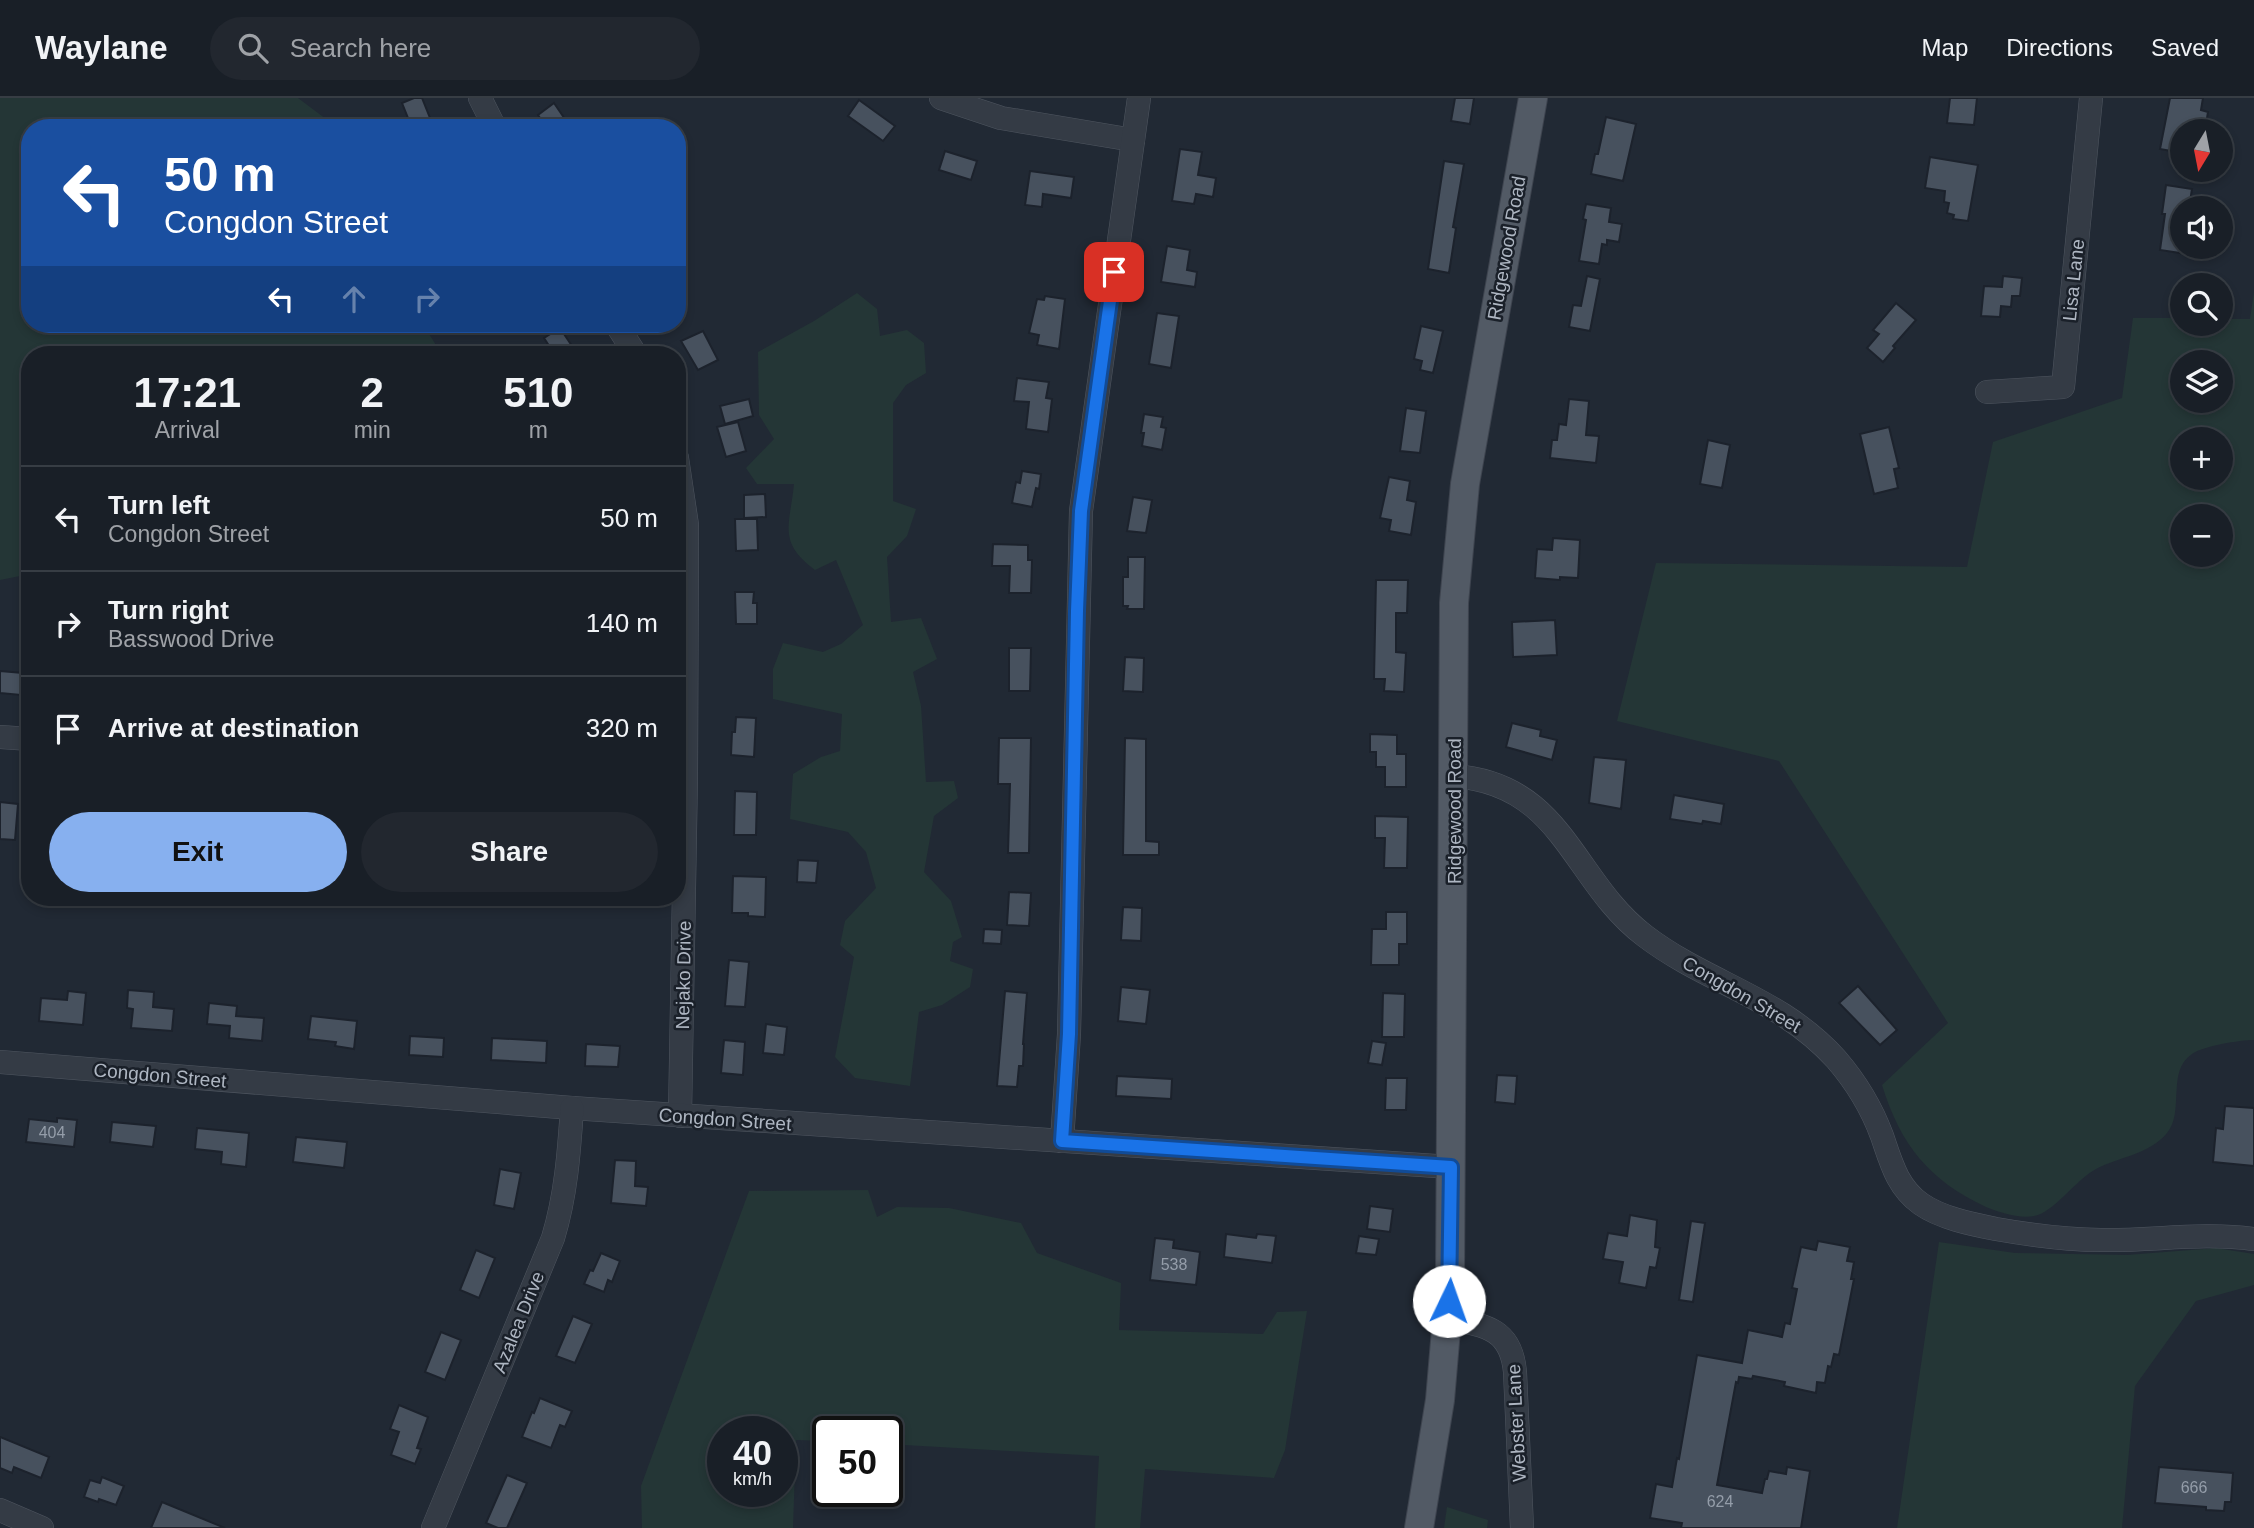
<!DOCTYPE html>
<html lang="en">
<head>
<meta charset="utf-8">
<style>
	body { margin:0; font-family:Helvetica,sans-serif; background:#22272f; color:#f1f3f6; height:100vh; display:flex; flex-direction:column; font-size:26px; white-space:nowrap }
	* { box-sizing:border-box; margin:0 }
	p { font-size:23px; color:#9fa2a7 }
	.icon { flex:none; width:38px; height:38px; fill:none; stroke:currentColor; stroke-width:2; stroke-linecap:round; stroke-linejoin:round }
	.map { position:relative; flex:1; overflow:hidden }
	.side { position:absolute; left:21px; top:248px; width:665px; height:560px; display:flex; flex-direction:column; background:#191f27; border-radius:28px; box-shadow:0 4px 10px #0003,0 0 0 2px #373d44 }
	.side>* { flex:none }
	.hud { position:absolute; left:21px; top:21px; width:665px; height:214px; border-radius:28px; box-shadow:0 4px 10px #0003,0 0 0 2px #373d44; background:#1a4fa0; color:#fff; overflow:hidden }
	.needle { width:46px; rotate:190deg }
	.buttons { position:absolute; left:2170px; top:21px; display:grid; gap:14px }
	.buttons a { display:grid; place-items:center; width:63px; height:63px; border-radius:50%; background:#191f27; box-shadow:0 4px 10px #0003,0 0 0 2px #373d44; font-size:35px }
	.speed { position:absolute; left:707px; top:1318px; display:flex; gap:14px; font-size:35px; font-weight:700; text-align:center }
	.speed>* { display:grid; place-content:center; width:91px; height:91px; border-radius:50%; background:#191f27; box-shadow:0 4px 10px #0003,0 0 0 2px #373d44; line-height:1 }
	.speed small { font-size:18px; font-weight:400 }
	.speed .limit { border:4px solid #111; border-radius:10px; background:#fff; color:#111 }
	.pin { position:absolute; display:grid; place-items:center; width:60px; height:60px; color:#fff; margin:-30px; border-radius:14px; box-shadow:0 4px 10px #0006 }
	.me { position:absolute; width:77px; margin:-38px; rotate:3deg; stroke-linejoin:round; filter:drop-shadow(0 0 5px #0008) }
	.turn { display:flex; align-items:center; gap:24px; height:147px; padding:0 28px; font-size:32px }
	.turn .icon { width:91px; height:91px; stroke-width:2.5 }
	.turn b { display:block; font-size:49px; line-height:60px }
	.lanes { display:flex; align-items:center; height:66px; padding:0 28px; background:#0003; justify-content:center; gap:35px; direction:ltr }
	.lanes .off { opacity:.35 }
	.eta { display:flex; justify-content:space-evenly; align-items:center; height:119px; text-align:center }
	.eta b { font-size:42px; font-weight:800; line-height:49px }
	.primary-button { display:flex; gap:14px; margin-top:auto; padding:14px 28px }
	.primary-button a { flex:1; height:80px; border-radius:42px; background:#87b0ef; color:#111; font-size:28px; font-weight:800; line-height:80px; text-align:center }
	.primary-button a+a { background:#22272f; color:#f1f3f6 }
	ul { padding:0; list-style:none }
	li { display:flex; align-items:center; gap:21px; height:105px; padding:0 28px; border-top:2px solid #373d44 }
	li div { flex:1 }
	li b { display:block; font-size:26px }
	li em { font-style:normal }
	header { display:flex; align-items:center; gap:42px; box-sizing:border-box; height:98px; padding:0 35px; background:#191f27; border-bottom:2px solid #373d44 }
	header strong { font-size:33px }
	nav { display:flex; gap:38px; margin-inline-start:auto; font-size:24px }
	.search { width:490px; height:63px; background:#22272f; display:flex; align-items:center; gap:18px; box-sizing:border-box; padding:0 24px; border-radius:38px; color:#9fa2a7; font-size:26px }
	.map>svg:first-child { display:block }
</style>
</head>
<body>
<header>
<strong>Waylane</strong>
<div class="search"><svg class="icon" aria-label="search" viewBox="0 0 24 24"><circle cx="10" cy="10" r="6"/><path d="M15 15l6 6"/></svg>Search here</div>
<nav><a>Map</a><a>Directions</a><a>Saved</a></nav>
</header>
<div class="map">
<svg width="2254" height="1430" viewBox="0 0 2254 1430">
	<rect width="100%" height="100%" fill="#212934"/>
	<g fill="#243636" fill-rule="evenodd">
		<polygon points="0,0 298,0 326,21 315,30 30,30 30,226 423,226 442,257 30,257 30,476 0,482"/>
		<path d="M 2254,194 L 2254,942 C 2240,942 2203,948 2192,956 C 2166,973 2185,1014 2167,1035 C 2150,1056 2119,1059 2096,1071 C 2076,1082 2057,1110 2038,1117 C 2022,1122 2001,1115 1986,1109 C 1929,1082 1901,1048 1882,987 L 1948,925 L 1779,663 L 1617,623 L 1656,465 L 1967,469 L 1993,344 L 2122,300 L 2133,220 L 2182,220 L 2182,226 L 2221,226 L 2221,221 L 2250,221 ZM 2221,264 L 2221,303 L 2182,303 L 2182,264 ZM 2182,341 L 2221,341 L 2221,380 L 2182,380 ZM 2182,418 L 2221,418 L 2221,457 L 2182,457 Z"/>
		<path d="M 857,195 L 877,211 L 880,238 L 907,232 L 924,245 L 926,275 L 906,287 L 893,305 L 893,403 L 916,411 L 907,438 L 887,459 L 891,524 L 921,520 L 937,561 L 913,574 L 921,608 L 926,684 L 954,683 L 958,700 L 934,718 L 924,774 L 951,803 L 962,839 L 953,844 L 950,863 L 973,871 L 970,889 L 942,907 L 919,914 L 910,988 L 855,980 L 835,959 L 854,859 L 840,847 L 845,823 L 876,790 L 866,754 L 848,734 L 790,721 L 793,676 L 821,659 L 840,653 L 842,616 L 773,601 L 773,571 L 783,545 L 823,554 L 841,546 L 863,527 L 836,462 L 815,472 C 777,444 790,427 794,386 L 757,386 L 746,370 L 774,341 L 759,317 L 758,254 L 814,223 Z"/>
		<path d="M 868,1092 L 877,1119 L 897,1109 L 949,1110 L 1021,1125 L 1037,1155 L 1121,1185 L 1119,1232 L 1263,1236 L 1277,1214 L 1307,1213 L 1285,1352 L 1274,1380 L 1145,1371 L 1140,1430 L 1095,1430 L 1099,1358 L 887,1346 L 887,1334 L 828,1334 L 828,1343 L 796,1342 L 793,1430 L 642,1430 L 641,1388 L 749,1093 ZM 723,1334 L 782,1334 L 782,1393 L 723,1393 Z"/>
		<polygon points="1939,1144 2015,1155 2127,1157 2216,1150 2254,1156 2254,1187 2196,1203 2135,1288 2122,1430 1897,1430"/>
		<polygon points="1447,1409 1488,1422 1487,1430 1444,1430"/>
	</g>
	<g fill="#47515e" stroke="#1c222c" stroke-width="2">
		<polygon points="414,0 422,0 434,30 412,30 402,5"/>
		<polygon points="1455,0 1474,0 1470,26 1451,23"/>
		<polygon points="1950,0 1977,0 1974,27 1947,25"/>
		<polygon points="2170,0 2203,0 2201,12 2208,14 2205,33 2182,33 2182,55 2160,51"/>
		<polygon points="859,2 895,28 883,43 848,18"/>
		<polygon points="554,5 571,30 547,30 538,17"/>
		<polygon points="1606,19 1636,26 1623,83 1591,76 1595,56 1598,56"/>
		<polygon points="1180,51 1202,54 1198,77 1216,80 1213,99 1196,96 1194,106 1172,103"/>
		<polygon points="945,53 977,63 971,82 939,72"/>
		<polygon points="1930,59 1978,67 1968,123 1953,121 1954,117 1947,115 1949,105 1944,104 1945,93 1925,90"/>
		<polygon points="1444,63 1464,66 1453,129 1456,130 1449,175 1428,171"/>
		<polygon points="1030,73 1074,79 1071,100 1043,96 1042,109 1025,107"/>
		<polygon points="2166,87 2192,91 2189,110 2182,110 2180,155 2160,152 2165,116 2162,116"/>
		<polygon points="1586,106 1611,110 1609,124 1622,126 1619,144 1607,142 1607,147 1602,146 1599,166 1579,163 1586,122 1583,121"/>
		<polygon points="1167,148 1190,152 1187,172 1197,174 1195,189 1161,184"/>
		<polygon points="1587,178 1600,181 1590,233 1569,229 1573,207 1581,208"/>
		<polygon points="2003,178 2022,180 2020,198 2012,198 2011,209 2001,208 2000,219 1981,218 1984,188 2002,189"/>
		<polygon points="1045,198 1065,201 1059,251 1037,247 1039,237 1029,235 1037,201 1044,202"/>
		<polygon points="1896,205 1916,222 1893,248 1895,250 1883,264 1867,250 1879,236 1873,232"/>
		<polygon points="1157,215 1179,218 1171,270 1149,266"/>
		<polygon points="1421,228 1443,233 1433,275 1420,272 1422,263 1414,261"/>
		<polygon points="560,230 578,257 555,257 544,240"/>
		<polygon points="703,233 718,262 698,272 681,243"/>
		<polygon points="1017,280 1049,284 1046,300 1052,301 1048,334 1026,331 1029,304 1014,303"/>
		<polygon points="749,301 753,318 725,326 720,308"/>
		<polygon points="1569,301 1589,303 1586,337 1599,338 1596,365 1550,360 1552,342 1557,342 1559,326 1566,327"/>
		<polygon points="1406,310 1426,313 1420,355 1400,353"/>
		<polygon points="1144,316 1163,319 1161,329 1166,330 1162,352 1142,348 1144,335 1141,335"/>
		<polygon points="738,324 746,353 726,359 717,329"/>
		<polygon points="1889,329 1899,370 1894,371 1898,390 1874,396 1860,336"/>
		<polygon points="1708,342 1730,347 1722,390 1700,386"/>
		<polygon points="1022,373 1041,376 1039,391 1036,390 1032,409 1012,405 1016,384 1020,385"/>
		<polygon points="1389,379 1410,383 1407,402 1416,404 1411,437 1389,433 1391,422 1380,420"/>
		<polygon points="765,396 766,419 744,420 744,397"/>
		<polygon points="1133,399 1152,402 1146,435 1127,433"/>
		<polygon points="735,421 757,421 758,452 736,453"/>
		<polygon points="1553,440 1580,442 1578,480 1560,479 1560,482 1535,480 1537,451 1552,452"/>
		<polygon points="993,446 1028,447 1028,462 1032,462 1031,495 1009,495 1010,468 992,468"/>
		<polygon points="1128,459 1145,459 1144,511 1127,511 1128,508 1123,508 1123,479 1128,479"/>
		<polygon points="1376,482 1408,482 1407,515 1396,515 1396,554 1406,555 1404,594 1384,593 1385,581 1374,581"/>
		<polygon points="735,494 754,494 753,505 757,505 757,526 736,526"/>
		<polygon points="1555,522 1557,557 1513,559 1512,524"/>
		<polygon points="1009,550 1031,550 1030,593 1009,593"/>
		<polygon points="1125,559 1144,560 1143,594 1123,593"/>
		<polygon points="0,573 23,575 21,597 0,595"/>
		<polygon points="736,619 756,620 754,659 731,657 732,634 735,634"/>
		<polygon points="1512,625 1541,632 1540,638 1557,642 1552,662 1506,649"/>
		<polygon points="1370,636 1397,637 1397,656 1406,656 1406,689 1385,689 1385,669 1376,669 1376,654 1370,654"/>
		<polygon points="999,640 1031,640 1029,755 1008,755 1010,686 998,686"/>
		<polygon points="1125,640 1146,641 1146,743 1159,744 1159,757 1123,757"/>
		<polygon points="1594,659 1626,662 1621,711 1589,705"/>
		<polygon points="735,693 757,694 756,737 734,737"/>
		<polygon points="1674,697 1724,706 1721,726 1703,723 1702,726 1670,721"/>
		<polygon points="0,704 18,706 15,742 0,741"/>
		<polygon points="1375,718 1408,719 1407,770 1384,770 1385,740 1375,740"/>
		<polygon points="798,762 818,763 816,785 797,784"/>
		<polygon points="733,778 766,779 765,819 748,818 748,815 732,815"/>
		<polygon points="1009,794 1031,795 1029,828 1007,827"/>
		<polygon points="1123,809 1142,810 1141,843 1121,842"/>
		<polygon points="1386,814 1407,814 1407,846 1399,846 1399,867 1371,867 1372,831 1386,831"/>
		<polygon points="984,831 1002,832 1001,846 983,845"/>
		<polygon points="729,862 749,864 745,909 725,908"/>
		<polygon points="1858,888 1897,932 1880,947 1839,905"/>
		<polygon points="1121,889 1150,892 1146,926 1118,923"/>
		<polygon points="128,892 154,894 153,909 174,911 172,933 131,930 133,911 127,910"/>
		<polygon points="68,893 86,895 83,927 39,923 41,900 67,902"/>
		<polygon points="1005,893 1027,895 1023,946 1024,946 1023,968 1019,968 1017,989 997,988"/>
		<polygon points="1383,895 1405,896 1404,939 1382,939"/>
		<polygon points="209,905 237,908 236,918 264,920 262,943 229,940 230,928 207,926"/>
		<polygon points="311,918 357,923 354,951 335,948 336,944 308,941"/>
		<polygon points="766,926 787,929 784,957 763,955"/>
		<polygon points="410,938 444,940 443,959 409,957"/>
		<polygon points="492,940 547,943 546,965 491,962"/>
		<polygon points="724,942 745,944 743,977 721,975"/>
		<polygon points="1372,943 1386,945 1382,967 1368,965"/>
		<polygon points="586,946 620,948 618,969 585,968"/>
		<polygon points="1497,977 1517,978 1515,1006 1495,1004"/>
		<polygon points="1117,978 1172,981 1171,1001 1116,998"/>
		<polygon points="1386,980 1407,980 1406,1012 1385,1012"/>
		<polygon points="2225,1008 2254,1010 2254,1068 2213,1064 2216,1030 2223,1031"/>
		<polygon points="57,1020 77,1022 74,1049 26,1044 29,1021 57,1024"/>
		<polygon points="112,1024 156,1028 153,1049 110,1044"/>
		<polygon points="197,1030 249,1035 246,1069 221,1066 222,1054 195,1051"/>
		<polygon points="296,1039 347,1044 344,1070 293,1064"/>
		<polygon points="615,1062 636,1063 635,1088 648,1089 646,1108 611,1105"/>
		<polygon points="500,1071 521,1075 514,1111 494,1107"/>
		<polygon points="1370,1108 1393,1111 1390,1134 1367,1131"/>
		<polygon points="1630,1117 1657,1122 1655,1149 1660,1150 1656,1170 1650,1169 1646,1190 1619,1185 1623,1164 1603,1161 1608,1135 1627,1138"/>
		<polygon points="1691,1123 1705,1125 1693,1204 1679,1202"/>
		<polygon points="1226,1136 1256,1140 1257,1136 1276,1138 1272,1165 1224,1159"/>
		<polygon points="1359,1138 1379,1141 1376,1157 1356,1155"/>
		<polygon points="1155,1140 1174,1142 1173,1150 1200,1154 1196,1187 1150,1182"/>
		<polygon points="1818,1143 1850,1149 1847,1163 1854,1164 1851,1181 1854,1181 1839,1257 1834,1256 1831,1269 1828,1268 1825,1285 1817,1284 1816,1295 1784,1288 1785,1284 1753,1278 1752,1281 1739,1279 1738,1285 1736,1284 1717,1387 1762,1395 1765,1381 1767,1381 1769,1373 1786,1376 1787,1369 1810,1373 1801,1430 1681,1430 1682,1425 1650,1420 1656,1386 1672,1389 1677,1360 1679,1361 1697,1257 1742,1265 1748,1232 1782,1239 1785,1225 1790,1226 1797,1191 1792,1190 1801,1149 1816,1152"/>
		<polygon points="476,1152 495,1160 479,1200 460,1192"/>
		<polygon points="601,1155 620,1163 612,1184 608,1182 604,1194 584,1186 590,1172 593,1173"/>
		<polygon points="573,1218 592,1226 575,1265 556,1258"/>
		<polygon points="441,1234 461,1242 445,1282 425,1274"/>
		<polygon points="540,1300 572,1313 565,1329 560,1327 551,1350 522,1339 532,1314 534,1315"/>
		<polygon points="399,1307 428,1319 417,1350 421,1351 415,1366 391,1357 399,1334 390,1331"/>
		<polygon points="0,1339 49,1359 41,1380 14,1369 12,1375 0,1370"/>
		<polygon points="2159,1369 2233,1375 2231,1404 2225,1404 2224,1413 2206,1412 2206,1409 2155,1405"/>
		<polygon points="507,1377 527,1385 507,1430 498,1430 486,1425"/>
		<polygon points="102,1379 124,1388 116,1407 99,1401 98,1404 84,1399 90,1382 100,1385"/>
		<polygon points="162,1404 225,1430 151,1430"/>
	</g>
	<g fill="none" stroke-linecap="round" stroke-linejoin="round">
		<defs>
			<g id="minor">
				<polyline points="480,0 495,30"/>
				<polyline points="941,0 1001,20 1133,42"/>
				<polyline points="616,226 636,257"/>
				<polyline points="1987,294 2063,289 2091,0"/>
				<polyline points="677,360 687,427 686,677 680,1018"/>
				<polyline points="0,639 30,641"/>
				<path d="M 1454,678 C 1564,686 1572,783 1645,838 C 1708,886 1780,899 1836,961 C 1855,983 1872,1011 1882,1038 C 1891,1064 1897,1089 1921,1106 C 1941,1120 1971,1126 1996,1131 C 2030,1137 2065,1142 2101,1142 C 2153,1143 2201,1134 2254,1141"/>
				<polyline points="0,964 572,1010 1451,1069"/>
				<polyline points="1062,1043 1069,936 1081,413 1139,0"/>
				<path d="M 1447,1221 C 1483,1227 1511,1229 1515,1274 L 1522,1430"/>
				<polyline points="0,1412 42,1430"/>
				<path d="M 433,1430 L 553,1140 C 566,1097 569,1055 572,1010"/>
			</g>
			<polyline id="major" points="1419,1430 1440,1302 1450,1185 1454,505 1465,386 1533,0"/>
		</defs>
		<use href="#minor" stroke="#4f5660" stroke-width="24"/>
		<use href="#major" stroke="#3e444f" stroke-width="30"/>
		<use href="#minor" stroke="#343b45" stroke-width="23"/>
		<use href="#major" stroke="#525a65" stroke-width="28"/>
	</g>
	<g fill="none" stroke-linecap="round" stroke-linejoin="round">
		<defs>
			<polyline id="route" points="1114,174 1081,413 1077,513 1069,936 1062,1043 1451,1069 1449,1203"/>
		</defs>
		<use href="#route" stroke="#114b97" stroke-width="18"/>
		<use href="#route" stroke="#1a73e8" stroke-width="12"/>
	</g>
	<g text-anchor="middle" stroke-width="5" stroke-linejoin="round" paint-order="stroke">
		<g font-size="16" fill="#949da9">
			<text x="52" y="1040">404</text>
			<text x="1174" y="1172">538</text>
			<text x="2194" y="1395">666</text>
			<text x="1720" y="1409">624</text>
		</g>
		<g font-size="19" fill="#aeb6c2" stroke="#1a2029">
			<text transform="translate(1506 150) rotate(-80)" y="7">Ridgewood Road</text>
			<text transform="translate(2073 182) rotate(-84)" y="7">Lisa Lane</text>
			<text transform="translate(1454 713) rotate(-90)" y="7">Ridgewood Road</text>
			<text transform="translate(683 877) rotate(-89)" y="7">Nejako Drive</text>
			<text transform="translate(1742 896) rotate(30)" y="7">Congdon Street</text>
			<text transform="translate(160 977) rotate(5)" y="7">Congdon Street</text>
			<text transform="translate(725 1021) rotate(4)" y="7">Congdon Street</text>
			<text transform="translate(518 1224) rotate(-68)" y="7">Azalea Drive</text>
			<text transform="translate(1516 1325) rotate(-93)" y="7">Webster Lane</text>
		</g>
	</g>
</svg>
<div class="buttons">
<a><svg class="needle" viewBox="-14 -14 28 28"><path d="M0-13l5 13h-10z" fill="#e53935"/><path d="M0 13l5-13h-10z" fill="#9fa2a7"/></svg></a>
<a><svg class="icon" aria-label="sound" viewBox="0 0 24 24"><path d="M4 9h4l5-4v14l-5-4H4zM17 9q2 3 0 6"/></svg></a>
<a><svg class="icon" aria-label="search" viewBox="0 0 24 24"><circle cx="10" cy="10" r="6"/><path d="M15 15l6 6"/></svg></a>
<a><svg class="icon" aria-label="layers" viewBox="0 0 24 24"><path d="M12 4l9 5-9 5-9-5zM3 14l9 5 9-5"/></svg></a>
<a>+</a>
<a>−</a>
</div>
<div class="speed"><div>40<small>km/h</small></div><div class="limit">50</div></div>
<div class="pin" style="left:1114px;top:174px;background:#d93025"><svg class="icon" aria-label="arrive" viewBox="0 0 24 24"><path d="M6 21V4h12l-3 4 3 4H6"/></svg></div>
<svg class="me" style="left:1449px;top:1203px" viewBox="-20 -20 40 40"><circle r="19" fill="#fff"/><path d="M0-13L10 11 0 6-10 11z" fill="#1a73e8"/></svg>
<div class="hud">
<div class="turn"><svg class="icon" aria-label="left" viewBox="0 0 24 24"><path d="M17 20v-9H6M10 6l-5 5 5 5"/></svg><div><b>50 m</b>Congdon Street</div></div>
<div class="lanes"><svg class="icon" aria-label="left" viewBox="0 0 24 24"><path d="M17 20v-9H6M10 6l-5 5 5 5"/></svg><svg class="icon off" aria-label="ahead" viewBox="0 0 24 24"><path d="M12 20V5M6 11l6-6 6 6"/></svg><svg class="icon off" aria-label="right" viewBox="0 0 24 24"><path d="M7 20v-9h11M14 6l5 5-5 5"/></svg></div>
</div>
<section class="side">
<div class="eta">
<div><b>17:21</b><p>Arrival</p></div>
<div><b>2</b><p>min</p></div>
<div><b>510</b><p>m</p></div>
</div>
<ul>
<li><svg class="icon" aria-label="left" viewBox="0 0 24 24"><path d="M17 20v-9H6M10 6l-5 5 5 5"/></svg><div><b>Turn left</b><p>Congdon Street</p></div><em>50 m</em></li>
<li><svg class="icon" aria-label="right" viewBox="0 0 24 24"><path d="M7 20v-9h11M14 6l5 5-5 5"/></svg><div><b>Turn right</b><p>Basswood Drive</p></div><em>140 m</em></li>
<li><svg class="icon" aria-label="arrive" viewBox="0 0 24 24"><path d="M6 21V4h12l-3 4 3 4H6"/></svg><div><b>Arrive at destination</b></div><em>320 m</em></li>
</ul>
<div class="primary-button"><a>Exit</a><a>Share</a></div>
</section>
</div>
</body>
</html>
